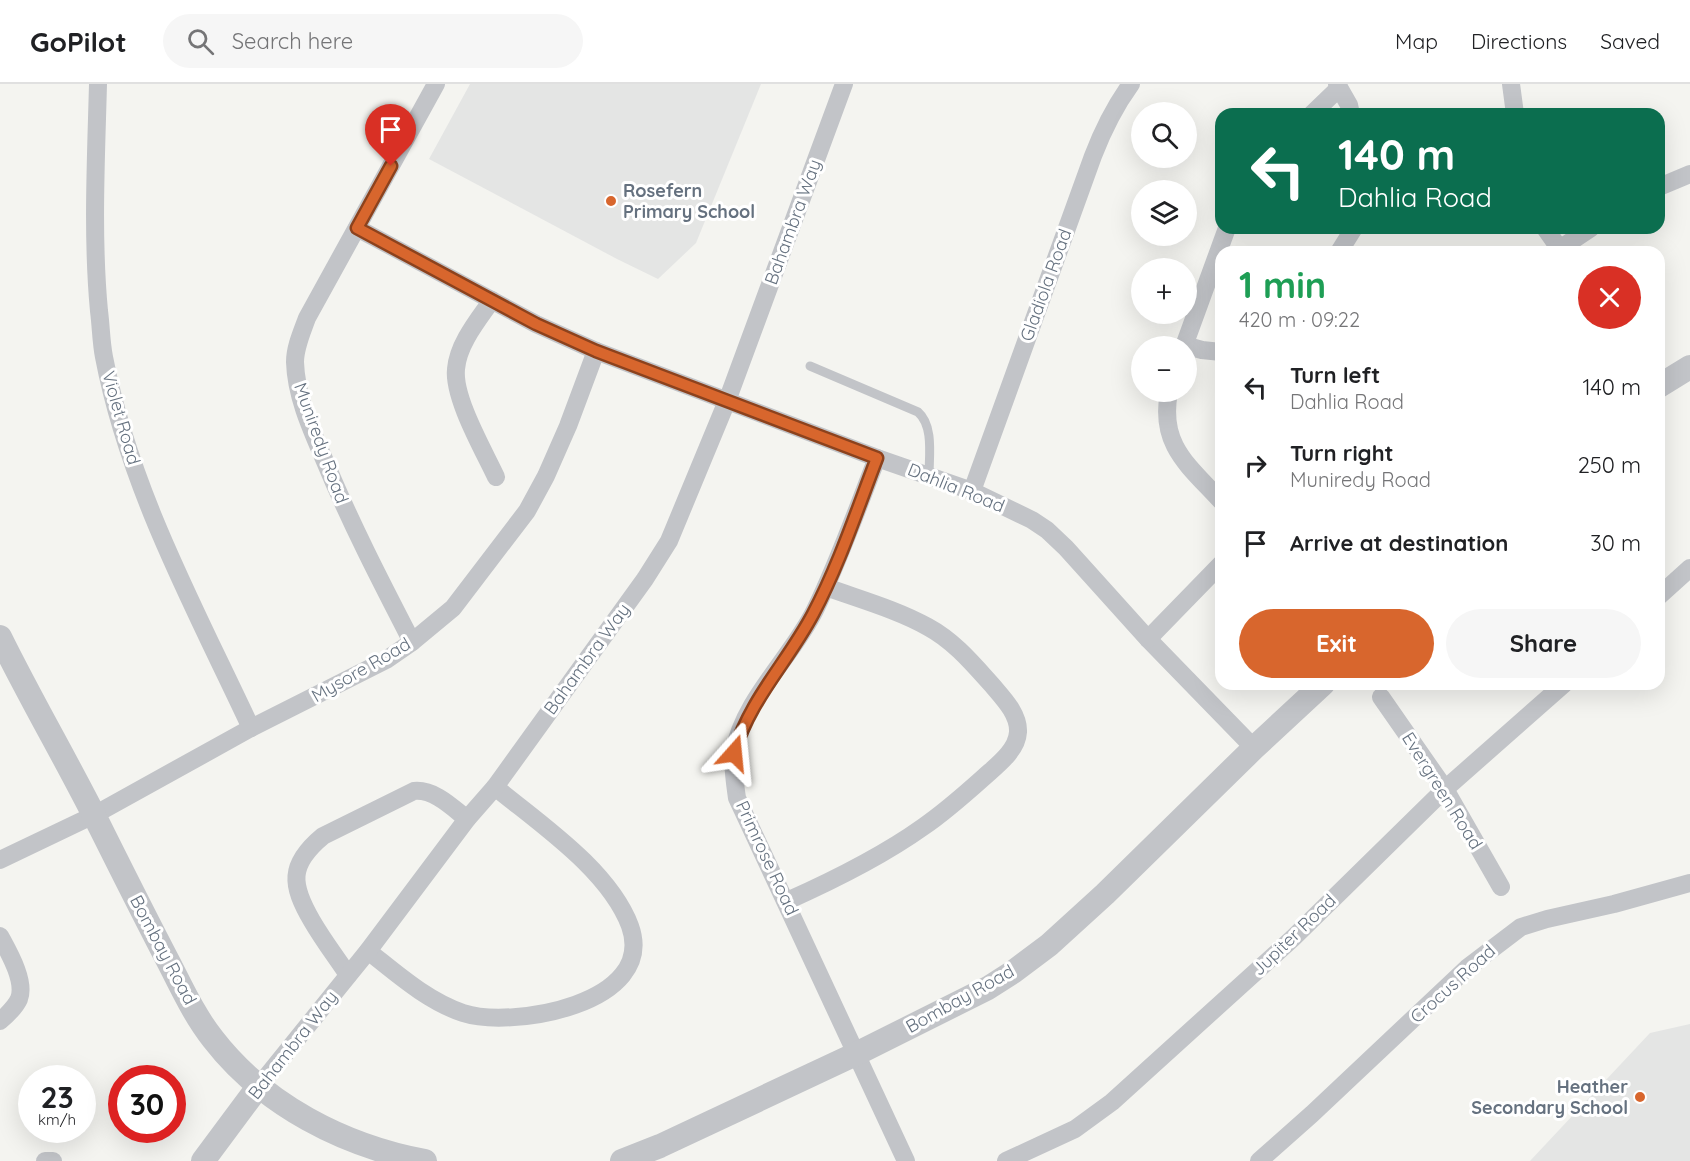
<!DOCTYPE html>
<html lang="en">
<head>
<meta charset="utf-8">
<style>
	body { margin:0; font-family:Quicksand,sans-serif; background:#f6f6f6; color:#202124; height:100vh; display:flex; flex-direction:column; font-size:22px; white-space:nowrap }
	* { box-sizing:border-box; margin:0 }
	p { font-size:20px; color:#757577 }
	.icon { flex:none; width:33px; height:33px; fill:none; stroke:currentColor; stroke-width:2; stroke-linecap:round; stroke-linejoin:round }
	.map { position:relative; flex:1; overflow:hidden }
	.sheet { position:absolute; left:1215px; top:162px; width:450px; height:444px; display:flex; flex-direction:column; background:#fff; border-radius:18px; box-shadow:0 6px 24px #0002 }
	.sheet>* { flex:none }
	.guide { position:absolute; left:1215px; top:24px; width:450px; height:126px; border-radius:18px; box-shadow:0 6px 24px #0002; background:#0b6e4f; color:#fff; overflow:hidden }
	.buttons { position:absolute; left:1131px; top:18px; display:grid; gap:12px }
	.buttons a { display:grid; place-items:center; width:66px; height:66px; border-radius:50%; background:#fff; box-shadow:0 6px 24px #0002; font-size:30px }
	.speed { position:absolute; left:18px; top:981px; display:flex; gap:12px; font-size:30px; font-weight:700; text-align:center }
	.speed>* { display:grid; place-content:center; width:78px; height:78px; border-radius:50%; background:#fff; box-shadow:0 6px 24px #0002; line-height:1 }
	.speed small { font-size:15px; font-weight:400 }
	.speed .limit { border:9px solid #d22; background:#fff; color:#111 }
	.pin { position:absolute; display:grid; place-items:center; width:51px; height:51px; color:#fff; margin:-62px -26px; border-radius:50% 50% 50% 0; rotate:-45deg; box-shadow:0 0 6px #0007 }
	.pin .icon { rotate:45deg }
	.me { position:absolute; width:66px; margin:-33px; rotate:18deg; stroke-linejoin:round; filter:drop-shadow(0 0 4px #0008) }
	.turn { display:flex; align-items:center; gap:21px; height:126px; padding:0 24px; font-size:27px }
	.turn .icon { width:78px; height:78px; stroke-width:2.5 }
	.turn b { display:block; font-size:42px; line-height:51px }
	.round { display:grid; place-items:center; flex:none; width:63px; height:63px; border-radius:32px; background:#f6f6f6 }
	.summary { display:flex; align-items:center; justify-content:space-between; height:102px; padding:0 24px }
	h1 { font-size:36px; font-weight:700; line-height:45px; color:#1e9e55 }
	.primary-button { display:flex; gap:12px; margin-top:auto; padding:12px 24px }
	.primary-button a { flex:1; height:69px; border-radius:36px; background:#d8662d; color:#fff; font-size:24px; font-weight:700; line-height:69px; text-align:center }
	.primary-button a+a { background:#f6f6f6; color:#202124 }
	ul { padding:0; list-style:none }
	li { display:flex; align-items:center; gap:18px; height:78px; padding:0 24px }
	li div { flex:1 }
	li b { display:block; font-size:22px }
	li em { font-style:normal }
	header { display:flex; align-items:center; gap:36px; box-sizing:border-box; height:84px; padding:0 30px; background:#fff; border-bottom:2px solid #e0e0e0 }
	header strong { font-size:28px }
	nav { display:flex; gap:33px; margin-inline-start:auto; font-size:21px }
	.search { width:420px; height:54px; background:#f6f6f6; display:flex; align-items:center; gap:15px; box-sizing:border-box; padding:0 21px; border-radius:33px; color:#757577; font-size:22px }
	.map>svg:first-child { display:block }
</style>
</head>
<body>
<header>
<strong>GoPilot</strong>
<div class="search"><svg class="icon" aria-label="search" viewBox="0 0 24 24"><circle cx="10" cy="10" r="6"/><path d="M15 15l6 6"/></svg>Search here</div>
<nav><a>Map</a><a>Directions</a><a>Saved</a></nav>
</header>
<div class="map">
<svg width="1690" height="1077" viewBox="0 0 1690 1077">
	<rect width="100%" height="100%" fill="#f4f4f0"/>
	<g fill="#e4e5e4">
		<polygon points="470,0 761,0 696,159 658,195 617,175 429,75"/>
		<polygon points="1690,940 1690,1077 1530,1077 1650,949"/>
	</g>
	<g fill="none" stroke-linecap="round" stroke-linejoin="round">
		<path stroke="#c2c4c8" stroke-width="9" d="M 810,282 L 918,328 C 934,342 929,372 929,392"/>
		<g stroke="#c2c4c8" stroke-width="18">
			<path d="M 98,0 C 96,76 92,152 99,227 C 101,242 101,258 104,273 C 129,404 195,524 251,644"/>
			<polyline points="1337,0 1349,21 1351,30"/>
			<polyline points="1511,0 1515,30"/>
			<polyline points="1312,30 1339,4"/>
			<polyline points="1659,103 1690,90"/>
			<polyline points="357,144 536,240 596,267 877,374 972,407 1032,436 1047,446 1066,464 1148,555 1254,664"/>
			<polyline points="1545,144 1559,164"/>
			<polyline points="1339,168 1354,144"/>
			<polyline points="1555,168 1591,144"/>
			<path d="M 492,216 C 478,236 458,260 456,285 C 453,314 484,367 496,393"/>
			<polyline points="1184,261 1202,266 1221,268"/>
			<polyline points="1184,262 1227,144"/>
			<path d="M 1169,308 C 1159,361 1188,381 1221,417"/>
			<path d="M 877,374 C 857,425 839,477 815,526 C 792,573 743,616 734,668 C 732,683 735,699 737,714 L 906,1077"/>
			<path d="M 972,407 L 1093,72 C 1103,46 1115,22 1131,0"/>
			<polyline points="1659,512 1690,484"/>
			<polyline points="1148,555 1221,480"/>
			<path d="M 412,558 C 381,498 350,438 324,375 C 311,345 296,312 295,278 C 295,263 302,248 307,234 L 436,0"/>
			<polyline points="1381,613 1445,705 1501,803"/>
			<polyline points="0,776 94,731 251,644 386,576 412,558 453,524 527,427 546,392 568,342 596,267"/>
			<path d="M 787,817 C 834,796 881,773 923,743 C 945,728 964,711 983,694 C 996,682 1017,667 1018,648 C 1019,630 1003,614 992,601 C 973,580 954,557 928,543 C 898,526 859,515 826,503"/>
			<path d="M 0,852 C 8,867 26,897 19,915 C 15,924 7,931 0,937"/>
			<path d="M 368,867 C 396,889 427,917 463,929 C 512,945 658,920 630,842 C 609,786 540,740 495,703"/>
			<path d="M 348,891 C 336,873 323,856 312,837 C 291,801 288,781 323,752 L 414,707 C 434,705 452,723 467,735"/>
			<polyline points="258,1003 368,867 467,735 495,703 645,495 669,457 727,317 844,0"/>
			<polyline points="45,1077 53,1077"/>
			<polyline points="1006,1077 1075,1045 1112,1018 1293,854 1445,705 1564,600"/>
			<polyline points="1259,1077 1312,1030 1467,884 1521,843 1547,835 1614,820 1690,799"/>
		</g>
		<g stroke="#c2c4c8" stroke-width="24">
			<polyline points="1659,302 1690,283"/>
			<path d="M 0,553 C 33,620 71,684 104,751 C 125,793 146,835 168,877 C 182,904 194,931 213,955 C 264,1021 344,1062 425,1077"/>
			<polyline points="203,1077 258,1003"/>
			<polyline points="622,1077 660,1062 858,969 988,904 1013,888 1049,861 1105,810 1254,664 1323,600"/>
		</g>
	</g>
	<g fill="none" stroke-linecap="round" stroke-linejoin="round">
		<defs>
			<path id="route" d="M 391,82 L 357,144 L 536,240 L 596,267 L 877,374 C 857,426 839,481 813,530 C 787,579 750,615 734,669"/>
		</defs>
		<use href="#route" stroke="#8c421d" stroke-width="15"/>
		<use href="#route" stroke="#d8662d" stroke-width="10"/>
	</g>
	<g fill="#d8662d" stroke="#fff" stroke-width="2">
		<circle cx="611" cy="117" r="6"/>
		<circle cx="1640" cy="1013" r="6"/>
	</g>
	<g text-anchor="middle" stroke-width="6" stroke-linejoin="round" paint-order="stroke">
		<g font-size="18" font-weight="bold" fill="#65717f" stroke="#fff" text-anchor="start">
			<text x="623" y="113">Rosefern<tspan x="623" dy="21">Primary School</tspan></text>
			<text x="1628" y="1009" text-anchor="end">Heather<tspan x="1628" dy="21">Secondary School</tspan></text>
		</g>
		<g font-size="18" fill="#65717f" stroke="#fff">
			<text transform="translate(793 138) rotate(-70)" y="6">Bahambra Way</text>
			<text transform="translate(1046 201) rotate(-70)" y="6">Gladiola Road</text>
			<text transform="translate(121 334) rotate(74)" y="6">Violet Road</text>
			<text transform="translate(321 359) rotate(70)" y="6">Muniredy Road</text>
			<text transform="translate(956 404) rotate(22)" y="6">Dahlia Road</text>
			<text transform="translate(587 575) rotate(-54)" y="6">Bahambra Way</text>
			<text transform="translate(361 586) rotate(-30)" y="6">Mysore Road</text>
			<text transform="translate(1442 707) rotate(58)" y="6">Evergreen Road</text>
			<text transform="translate(767 774) rotate(65)" y="6">Primrose Road</text>
			<text transform="translate(1294 851) rotate(-44)" y="6">Jupiter Road</text>
			<text transform="translate(163 866) rotate(62)" y="6">Bombay Road</text>
			<text transform="translate(1453 900) rotate(-42)" y="6">Crocus Road</text>
			<text transform="translate(960 915) rotate(-29)" y="6">Bombay Road</text>
			<text transform="translate(293 961) rotate(-52)" y="6">Bahambra Way</text>
		</g>
	</g>
</svg>
<div class="buttons">
<a><svg class="icon" aria-label="search" viewBox="0 0 24 24"><circle cx="10" cy="10" r="6"/><path d="M15 15l6 6"/></svg></a>
<a><svg class="icon" aria-label="layers" viewBox="0 0 24 24"><path d="M12 4l9 5-9 5-9-5zM3 14l9 5 9-5"/></svg></a>
<a>+</a>
<a>−</a>
</div>
<div class="speed"><div>23<small>km/h</small></div><div class="limit">30</div></div>
<div class="pin" style="left:391px;top:82px;background:#d93025"><svg class="icon" aria-label="arrive" viewBox="0 0 24 24"><path d="M6 21V4h12l-3 4 3 4H6"/></svg></div>
<svg class="me" style="left:734px;top:669px" viewBox="-20 -20 40 40"><path d="M0-17L14 15 0 8-14 15z" fill="#d8662d" stroke="#fff" stroke-width="4"/></svg>
<div class="guide">
<div class="turn"><svg class="icon" aria-label="left" viewBox="0 0 24 24"><path d="M17 20v-9H6M10 6l-5 5 5 5"/></svg><div><b>140 m</b>Dahlia Road</div></div>
</div>
<section class="sheet">
<div class="summary"><div><h1>1 min</h1><p>420 m · 09:22</p></div><a class="round" style="background:#d93025;color:#fff"><svg class="icon" aria-label="close" viewBox="0 0 24 24"><path d="M6 6l12 12M18 6L6 18"/></svg></a></div>
<ul>
<li><svg class="icon" aria-label="left" viewBox="0 0 24 24"><path d="M17 20v-9H6M10 6l-5 5 5 5"/></svg><div><b>Turn left</b><p>Dahlia Road</p></div><em>140 m</em></li>
<li><svg class="icon" aria-label="right" viewBox="0 0 24 24"><path d="M7 20v-9h11M14 6l5 5-5 5"/></svg><div><b>Turn right</b><p>Muniredy Road</p></div><em>250 m</em></li>
<li><svg class="icon" aria-label="arrive" viewBox="0 0 24 24"><path d="M6 21V4h12l-3 4 3 4H6"/></svg><div><b>Arrive at destination</b></div><em>30 m</em></li>
</ul>
<div class="primary-button"><a>Exit</a><a>Share</a></div>
</section>
</div>
</body>
</html>
